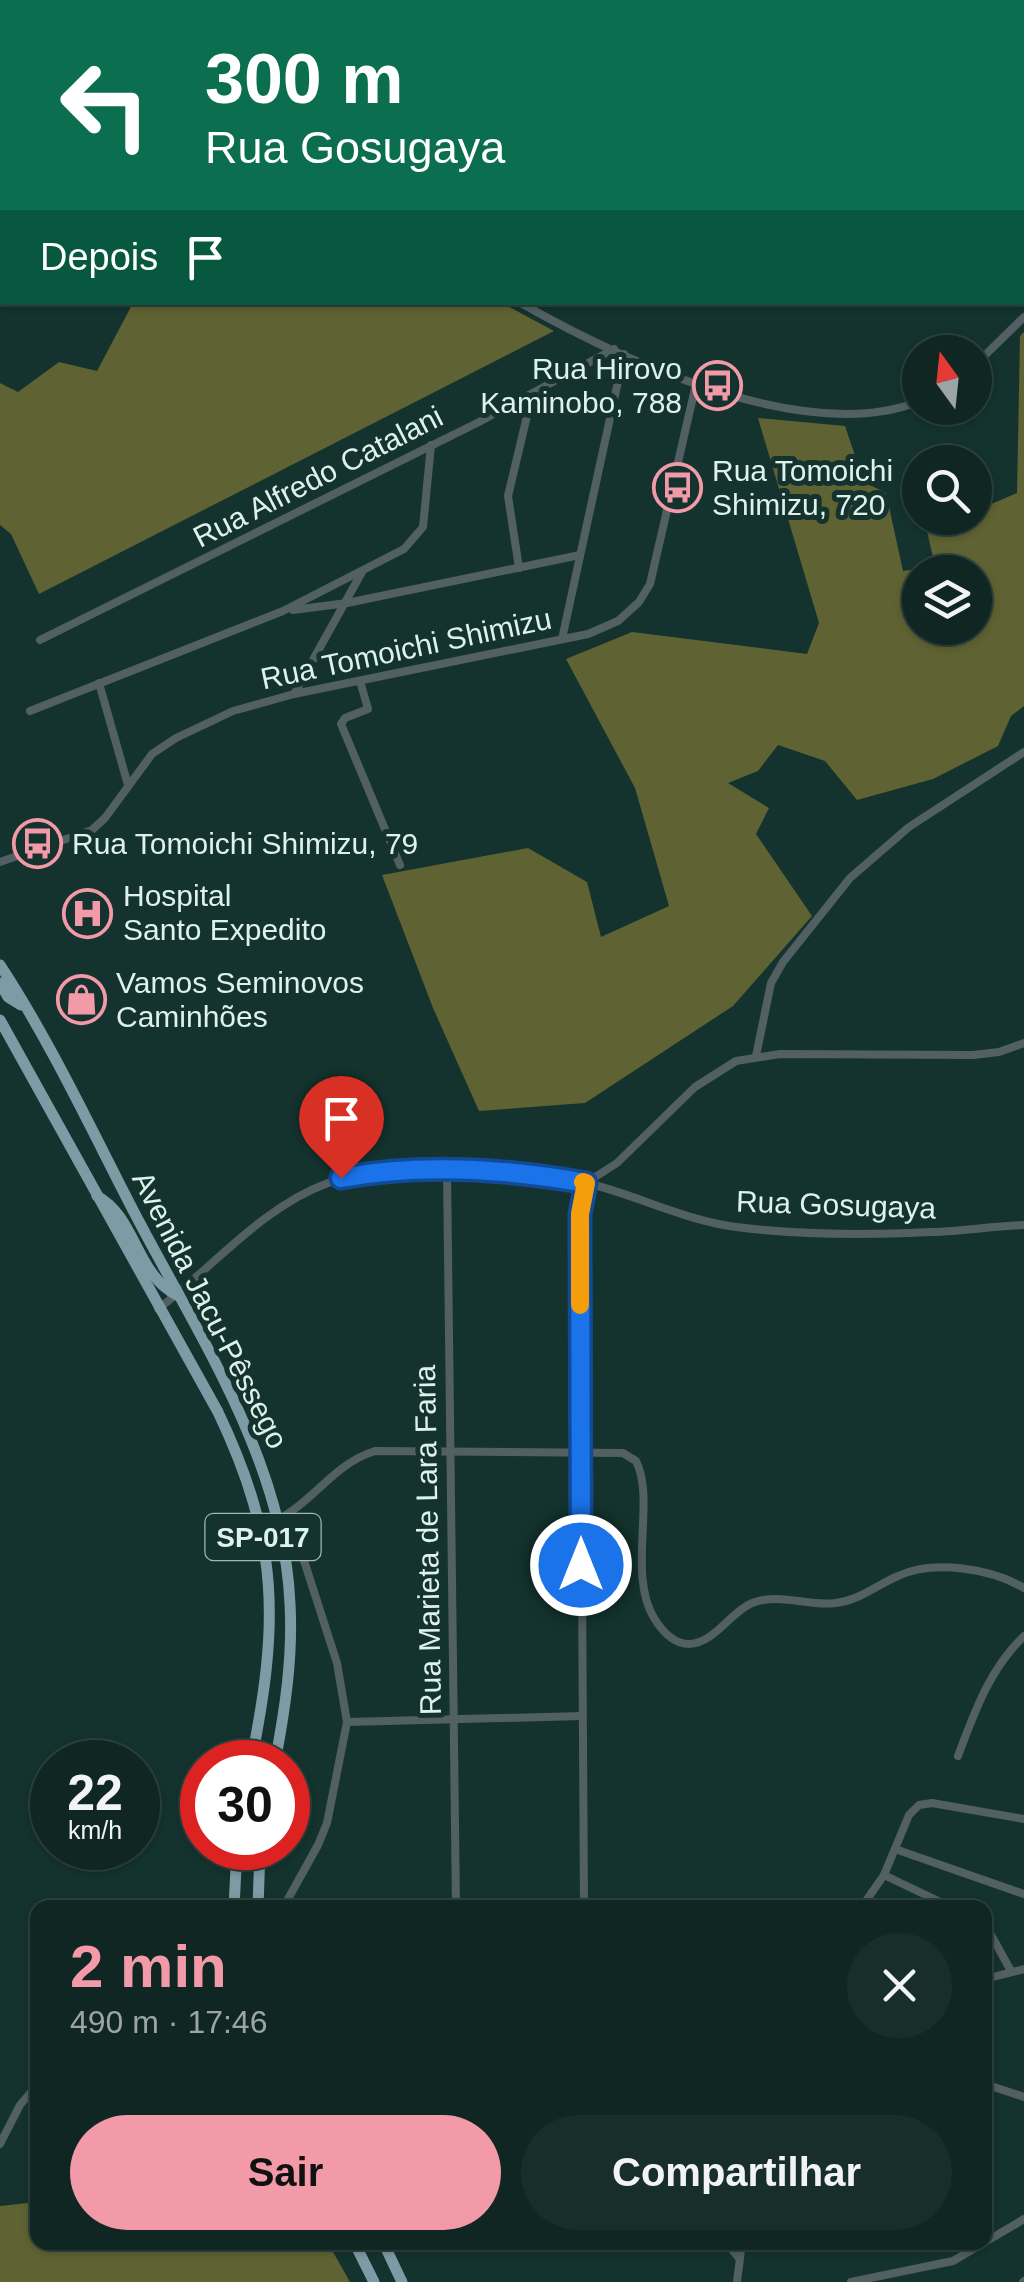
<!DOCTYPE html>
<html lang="pt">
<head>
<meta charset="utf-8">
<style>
	body { margin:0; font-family:Helvetica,sans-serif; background:#182e2a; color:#f1f3f6; height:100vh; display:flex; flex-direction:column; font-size:38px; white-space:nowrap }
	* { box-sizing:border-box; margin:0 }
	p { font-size:32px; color:#9ba5a5 }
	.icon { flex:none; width:55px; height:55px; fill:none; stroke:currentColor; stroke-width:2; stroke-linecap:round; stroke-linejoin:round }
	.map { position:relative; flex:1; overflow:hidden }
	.sheet { position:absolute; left:30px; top:1900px; width:962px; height:350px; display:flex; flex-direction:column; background:#0f2622; border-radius:20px; box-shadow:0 2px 8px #0004,0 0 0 2px #2f4340 }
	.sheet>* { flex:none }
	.guide { position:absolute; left:0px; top:0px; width:1025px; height:305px; box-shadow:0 2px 8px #0004,0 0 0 2px #2f4340; background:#0b6e4f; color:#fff; overflow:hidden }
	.needle { width:65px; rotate:345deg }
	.tools { position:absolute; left:902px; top:335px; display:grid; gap:20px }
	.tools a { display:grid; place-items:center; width:90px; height:90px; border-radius:50%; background:#0f2622; box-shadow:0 2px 8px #0004,0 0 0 2px #2f4340; font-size:50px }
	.speed { position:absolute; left:30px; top:1740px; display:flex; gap:20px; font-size:50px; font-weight:700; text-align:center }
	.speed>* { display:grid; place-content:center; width:130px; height:130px; border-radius:50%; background:#0f2622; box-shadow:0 2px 8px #0004,0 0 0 2px #2f4340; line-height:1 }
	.speed small { font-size:25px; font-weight:400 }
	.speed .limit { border:15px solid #d22; background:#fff; color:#111 }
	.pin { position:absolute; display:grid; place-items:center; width:85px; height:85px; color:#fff; margin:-102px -42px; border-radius:50% 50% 50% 0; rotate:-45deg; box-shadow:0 0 10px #0007 }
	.pin .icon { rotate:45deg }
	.me { position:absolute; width:110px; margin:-55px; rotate:0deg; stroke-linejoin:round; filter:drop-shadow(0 0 8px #0008) }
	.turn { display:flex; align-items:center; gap:35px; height:210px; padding:0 40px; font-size:45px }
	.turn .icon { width:130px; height:130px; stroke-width:2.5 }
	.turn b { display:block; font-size:70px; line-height:85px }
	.then { display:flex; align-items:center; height:95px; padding:0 40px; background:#0003; gap:20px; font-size:38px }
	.round { display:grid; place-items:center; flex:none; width:105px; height:105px; border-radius:52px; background:#182e2a }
	.head { display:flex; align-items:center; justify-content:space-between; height:170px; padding:0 40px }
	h1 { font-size:60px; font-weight:700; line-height:75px; color:#f39aa9 }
	.cta { display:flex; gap:20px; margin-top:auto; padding:20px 40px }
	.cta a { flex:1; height:115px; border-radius:60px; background:#f39aa9; color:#111; font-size:40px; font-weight:700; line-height:115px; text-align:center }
	.cta a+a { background:#182e2a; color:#f1f3f6 }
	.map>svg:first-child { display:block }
</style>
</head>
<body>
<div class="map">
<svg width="1024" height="2282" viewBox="0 0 1024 2282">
	<rect width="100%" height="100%" fill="#14332e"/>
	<g fill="#5f6232" fill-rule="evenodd">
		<polygon points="133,303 502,303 554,331 39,594 11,534 0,525 0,383 18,392 59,362 97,371"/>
		<path d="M 1024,332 L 1024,706 L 1011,716 L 998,746 L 933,779 L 857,800 L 825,761 L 778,745 L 758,771 L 728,783 L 769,808 L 756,834 L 812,916 L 733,1006 L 585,1103 L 479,1111 L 433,1008 L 382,875 L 528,848 L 587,882 L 601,937 L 669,906 L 635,788 L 566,659 L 632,632 L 807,654 L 819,623 L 758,418 L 845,426 L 864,482 L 886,493 L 903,571 L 935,566 L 924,518 L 975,518 L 975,511 L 1017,493 L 1020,336 ZM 975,572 L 975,628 L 920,628 L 920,572 Z"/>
		<polygon points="37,2202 38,2242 328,2243 350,2282 0,2282 0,2206"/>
	</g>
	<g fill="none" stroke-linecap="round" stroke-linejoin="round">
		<g stroke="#526063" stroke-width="8">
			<polyline points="0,139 2,140"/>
			<path d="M 519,302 C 619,359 806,447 920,401"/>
			<polyline points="975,365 1024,317"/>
			<polyline points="519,568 508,496 532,395"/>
			<polyline points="293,610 347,603 580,555"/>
			<polyline points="562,639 624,354"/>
			<polyline points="40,640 479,422 614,349"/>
			<polyline points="360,681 368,709 345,718 341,724 400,865"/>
			<polyline points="99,683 128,785"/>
			<polyline points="294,694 362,572"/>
			<polyline points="30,711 283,611 404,549 423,527 431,445"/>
			<polyline points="0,862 92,830 105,818 152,754 176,738 233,711 294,694 588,634 618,621 639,602 650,584 696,384"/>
			<polyline points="756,1056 771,983 783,962 850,878 909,827 1024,752"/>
			<polyline points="447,1171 456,1908"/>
			<path d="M 158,1309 C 212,1268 262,1207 328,1183 C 386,1161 522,1168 583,1182 C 635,1194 683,1220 736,1227 C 798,1235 871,1235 933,1232 C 964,1231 994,1226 1024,1225"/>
			<path d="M 277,1520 C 314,1501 335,1463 375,1451 L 623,1453 L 636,1461 C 656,1500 627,1573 654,1618 C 662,1631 673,1644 689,1644 C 715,1643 730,1612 752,1603 C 781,1592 808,1607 836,1603 C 860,1600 877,1585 898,1576 C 934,1559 992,1569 1024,1588"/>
			<polyline points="347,1722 582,1716"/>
			<path d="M 958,1756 C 975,1711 989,1670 1024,1636"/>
			<polyline points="895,1849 1024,1894"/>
			<polyline points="884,1875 953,1908"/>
			<polyline points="283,1908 318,1845 327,1823 347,1722 337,1663 289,1514"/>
			<polyline points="584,1908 580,1242 580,1201 586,1183 617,1163 695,1087 736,1061 780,1054 973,1055 999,1052 1024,1043"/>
			<polyline points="861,1908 884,1875 909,1815 919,1805 932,1803 1024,1819"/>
			<polyline points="985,1924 1011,1971"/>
			<polyline points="985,1979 1024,1969"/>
			<polyline points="985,2084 1024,2097"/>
			<polyline points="0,2144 20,2105 38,2084"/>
			<polyline points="726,2242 738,2257"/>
			<polyline points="737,2282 742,2242"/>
			<polyline points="851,2282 953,2261 1024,2219"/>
			<polyline points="1023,2282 1024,2281"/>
		</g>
		<g stroke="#7d9ba4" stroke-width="11">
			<path d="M 0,965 C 50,1041 92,1131 134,1212 C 198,1335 284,1461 290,1604 C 293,1657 285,1710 275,1762"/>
			<polyline points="0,983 8,997 21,1005"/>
			<path d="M 0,1020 L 218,1412 C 280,1542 279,1624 251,1762"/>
			<path d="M 97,1196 C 136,1217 136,1275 177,1295"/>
			<polyline points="234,1908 237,1848"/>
			<polyline points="258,1908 260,1848"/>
			<polyline points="354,2242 374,2282"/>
			<polyline points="383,2242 402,2282"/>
		</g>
	</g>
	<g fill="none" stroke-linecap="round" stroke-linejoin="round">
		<defs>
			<path id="route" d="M 341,1178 C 420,1163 507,1169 586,1183 L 580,1214 L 581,1565"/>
		</defs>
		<use href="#route" stroke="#114b97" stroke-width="25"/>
		<use href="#route" stroke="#1a73e8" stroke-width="18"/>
		<polyline stroke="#f59e0b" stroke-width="18" points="580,1305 580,1214 586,1183 583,1182"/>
	</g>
	<defs>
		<symbol id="bus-ring" viewBox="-11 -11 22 22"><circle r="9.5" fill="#14332e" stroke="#f39aa9" stroke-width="1.5"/><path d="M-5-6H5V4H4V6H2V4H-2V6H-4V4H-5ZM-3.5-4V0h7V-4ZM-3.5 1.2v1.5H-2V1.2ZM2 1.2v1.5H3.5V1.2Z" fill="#f39aa9"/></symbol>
		<symbol id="hospital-ring" viewBox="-11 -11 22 22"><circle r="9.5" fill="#14332e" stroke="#f39aa9" stroke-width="1.5"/><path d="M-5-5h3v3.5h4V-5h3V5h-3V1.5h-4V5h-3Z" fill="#f39aa9"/></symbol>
		<symbol id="shop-ring" viewBox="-11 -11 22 22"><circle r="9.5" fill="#14332e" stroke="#f39aa9" stroke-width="1.5"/><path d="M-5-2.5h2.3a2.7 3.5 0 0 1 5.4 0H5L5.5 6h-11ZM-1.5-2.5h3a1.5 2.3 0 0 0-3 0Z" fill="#f39aa9"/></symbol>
	</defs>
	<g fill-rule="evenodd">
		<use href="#bus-ring" x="690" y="358" width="55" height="55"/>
		<use href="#bus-ring" x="650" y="460" width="55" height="55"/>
		<use href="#bus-ring" x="10" y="816" width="55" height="55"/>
		<use href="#hospital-ring" x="60" y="886" width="55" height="55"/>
		<use href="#shop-ring" x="54" y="972" width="55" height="55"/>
	</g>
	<g text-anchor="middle" stroke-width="10" stroke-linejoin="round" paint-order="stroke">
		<rect fill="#14332e" stroke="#a2b8b4" stroke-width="2.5" x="205.5" y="1514" width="115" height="46" rx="8"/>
		<g font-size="28" font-weight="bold" fill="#dff1ed">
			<text x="263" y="1547">SP-017</text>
		</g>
		<g font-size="30" fill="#dff1ed" stroke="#14332e" text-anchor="start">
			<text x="682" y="379" text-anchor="end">Rua Hirovo<tspan x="682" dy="34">Kaminobo, 788</tspan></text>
			<text x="712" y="481">Rua Tomoichi<tspan x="712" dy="34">Shimizu, 720</tspan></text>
			<text x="72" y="854">Rua Tomoichi Shimizu, 79</text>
			<text x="123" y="906">Hospital<tspan x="123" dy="34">Santo Expedito</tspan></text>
			<text x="116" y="993">Vamos Seminovos<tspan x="116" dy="34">Caminhões</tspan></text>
		</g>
		<g font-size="30" fill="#dff1ed" stroke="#14332e">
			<text transform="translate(318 477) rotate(-27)" y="10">Rua Alfredo Catalani</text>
			<text transform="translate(406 649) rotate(-12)" y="10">Rua Tomoichi Shimizu</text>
			<text transform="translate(836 1205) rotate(2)" y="10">Rua Gosugaya</text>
			<text transform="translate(210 1310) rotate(63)" y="10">Avenida Jacu-Pêssego</text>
			<text transform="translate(428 1540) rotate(-91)" y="10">Rua Marieta de Lara Faria</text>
		</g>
	</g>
</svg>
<div class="tools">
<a><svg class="needle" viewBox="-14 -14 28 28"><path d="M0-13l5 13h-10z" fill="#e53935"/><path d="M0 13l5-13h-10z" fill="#9ba5a5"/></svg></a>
<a><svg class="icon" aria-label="search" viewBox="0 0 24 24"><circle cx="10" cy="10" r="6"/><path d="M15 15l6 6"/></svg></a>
<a><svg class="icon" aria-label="layers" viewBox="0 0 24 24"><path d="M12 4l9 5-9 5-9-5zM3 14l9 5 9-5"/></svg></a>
</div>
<div class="speed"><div>22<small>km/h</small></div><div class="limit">30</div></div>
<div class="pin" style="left:341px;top:1178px;background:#d93025"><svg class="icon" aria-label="arrive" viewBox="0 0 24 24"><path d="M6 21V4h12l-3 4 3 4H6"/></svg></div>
<svg class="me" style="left:581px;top:1565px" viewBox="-20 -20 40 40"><circle r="17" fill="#1a73e8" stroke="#fff" stroke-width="3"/><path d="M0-11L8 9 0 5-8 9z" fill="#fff"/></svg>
<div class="guide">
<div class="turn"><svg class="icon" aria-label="left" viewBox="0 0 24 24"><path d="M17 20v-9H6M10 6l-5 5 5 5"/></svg><div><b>300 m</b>Rua Gosugaya</div></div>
<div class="then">Depois<svg class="icon" aria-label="arrive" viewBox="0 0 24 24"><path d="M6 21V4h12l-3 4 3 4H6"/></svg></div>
</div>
<section class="sheet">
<div class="head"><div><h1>2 min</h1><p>490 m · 17:46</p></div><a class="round"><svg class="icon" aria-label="close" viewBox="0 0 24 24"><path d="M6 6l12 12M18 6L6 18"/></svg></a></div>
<div class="cta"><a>Sair</a><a>Compartilhar</a></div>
</section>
</div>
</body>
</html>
